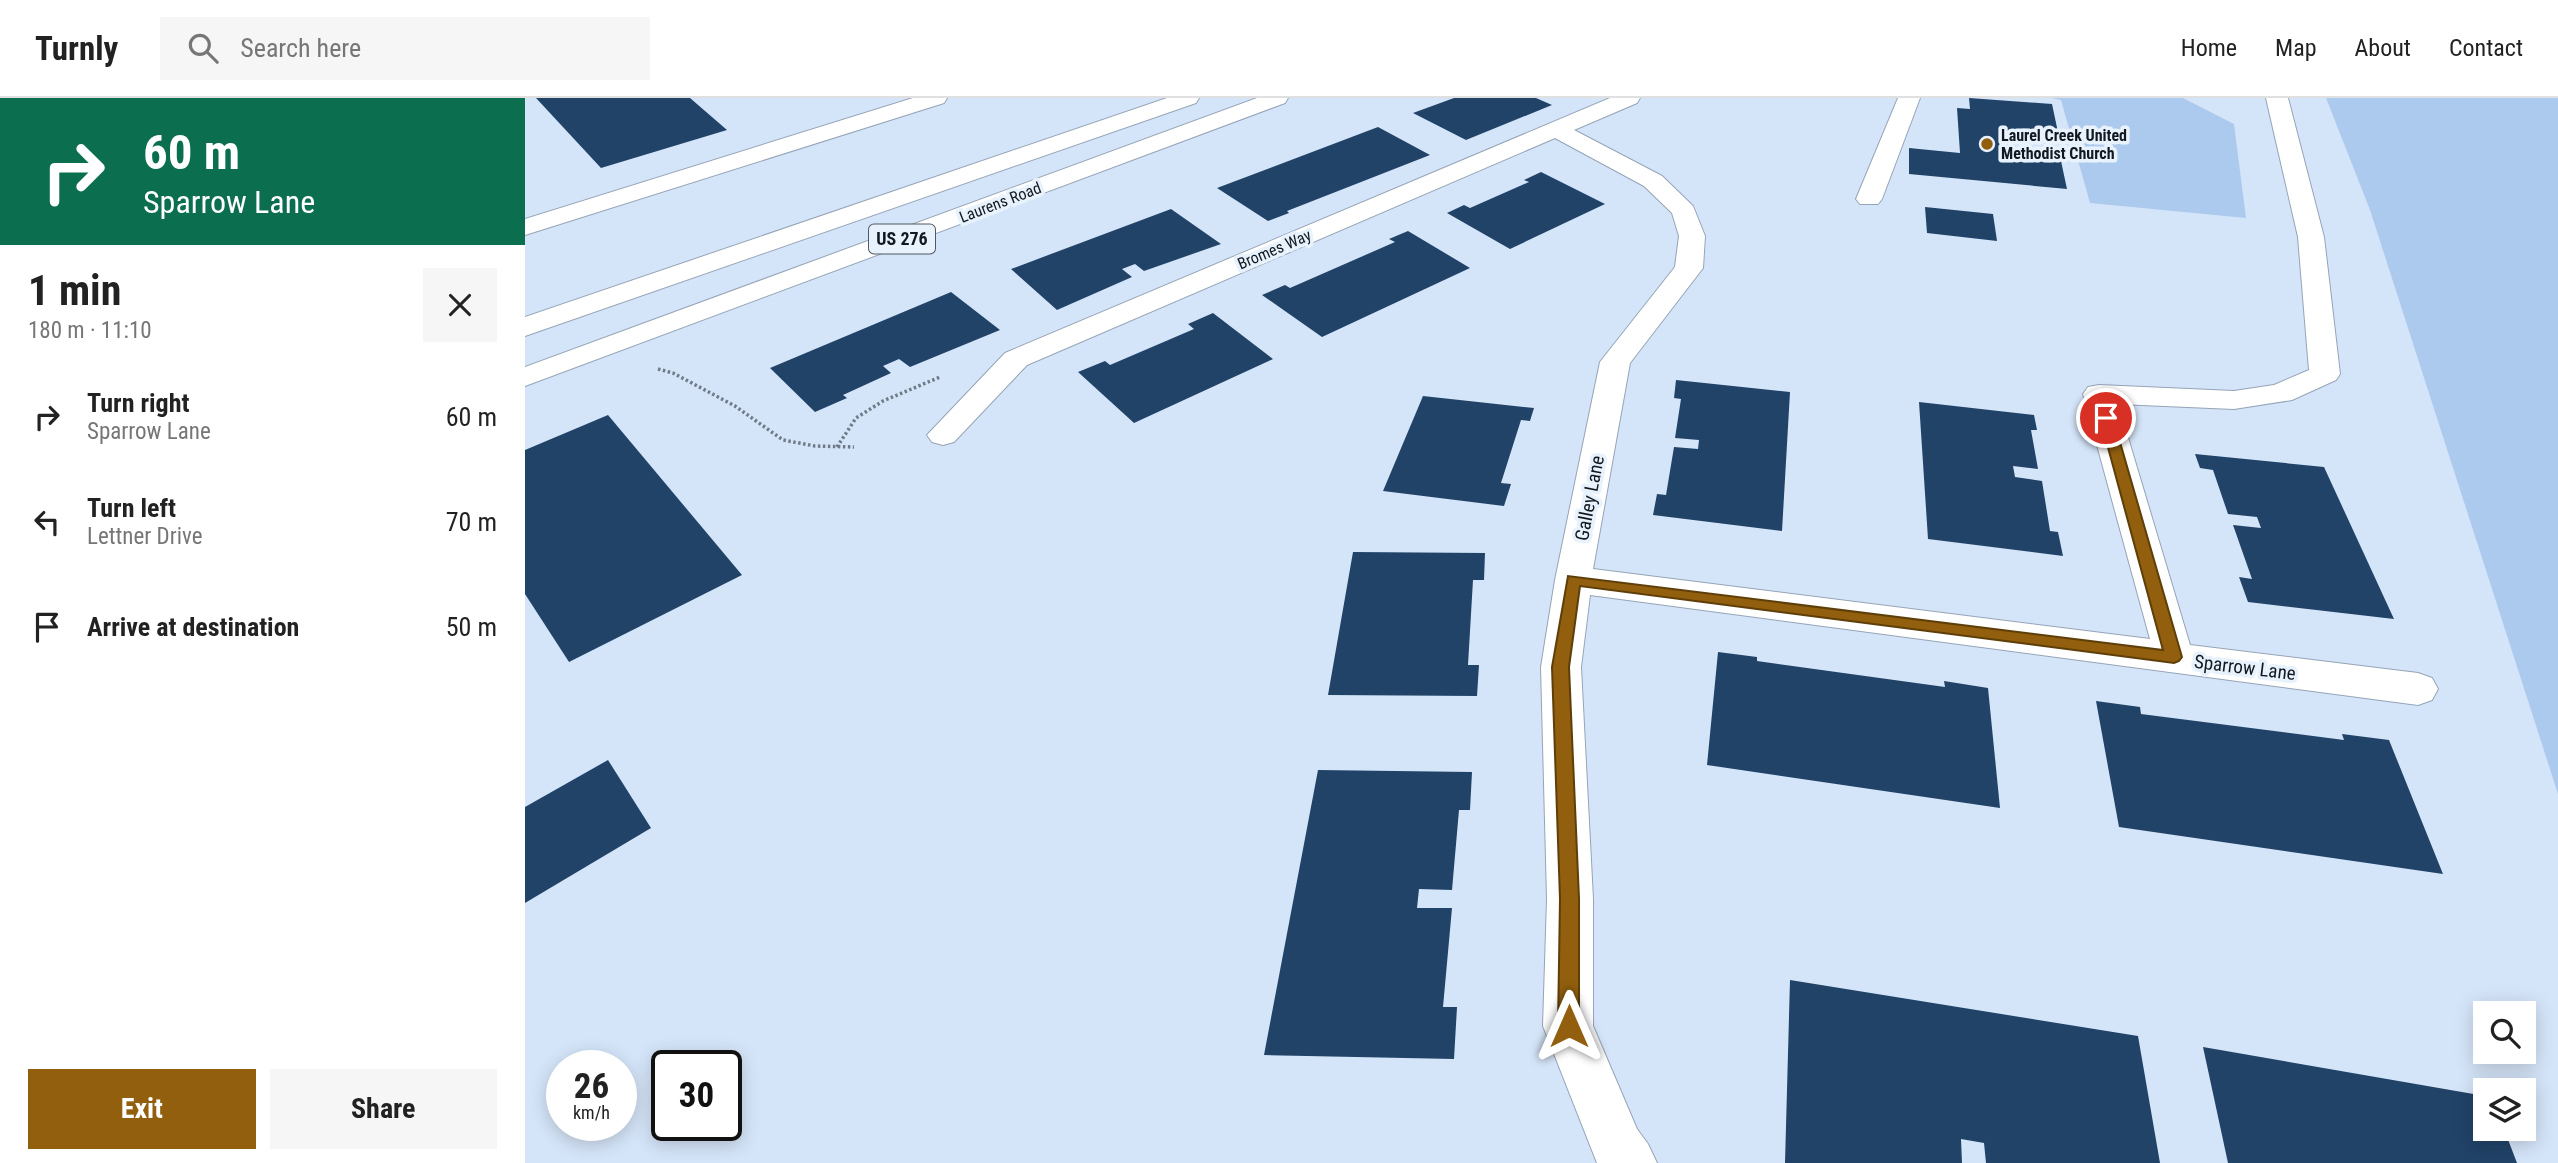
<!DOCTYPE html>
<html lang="en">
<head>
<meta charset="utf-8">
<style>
	body { margin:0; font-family:"Roboto Condensed",sans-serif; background:#f6f6f6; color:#222; height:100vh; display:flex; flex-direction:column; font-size:26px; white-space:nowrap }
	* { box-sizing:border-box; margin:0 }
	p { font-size:23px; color:#767676 }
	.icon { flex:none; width:38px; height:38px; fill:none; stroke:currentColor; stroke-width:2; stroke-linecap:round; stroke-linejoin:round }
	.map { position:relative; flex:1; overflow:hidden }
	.details { display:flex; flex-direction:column; background:#fff; width:525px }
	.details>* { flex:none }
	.banner { background:#0b6e4f; color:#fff; overflow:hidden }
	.tools { position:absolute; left:1948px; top:903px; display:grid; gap:14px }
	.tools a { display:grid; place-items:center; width:63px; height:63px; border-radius:0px; background:#fff; box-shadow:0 4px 18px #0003; font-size:35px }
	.speed { position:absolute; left:21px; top:952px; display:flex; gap:14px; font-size:35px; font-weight:700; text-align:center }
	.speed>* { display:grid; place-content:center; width:91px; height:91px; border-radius:50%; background:#fff; box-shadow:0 4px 18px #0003; line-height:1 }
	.speed small { font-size:18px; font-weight:400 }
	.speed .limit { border:4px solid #111; border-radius:10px; background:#fff; color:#111 }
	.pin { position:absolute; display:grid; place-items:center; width:60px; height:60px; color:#fff; margin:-30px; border:4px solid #fff; border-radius:50%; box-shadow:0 2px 7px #0007 }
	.me { position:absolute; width:77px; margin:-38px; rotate:0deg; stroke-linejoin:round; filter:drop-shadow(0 0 5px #0008) }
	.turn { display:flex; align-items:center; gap:24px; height:147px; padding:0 28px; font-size:32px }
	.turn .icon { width:91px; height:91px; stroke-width:2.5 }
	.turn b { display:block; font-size:49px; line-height:60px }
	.round { display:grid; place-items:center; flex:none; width:74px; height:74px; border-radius:0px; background:#f6f6f6 }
	.headline { display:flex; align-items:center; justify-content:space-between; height:119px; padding:0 28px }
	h1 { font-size:42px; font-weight:700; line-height:52px }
	.action { display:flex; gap:14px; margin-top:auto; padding:14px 28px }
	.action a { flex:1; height:80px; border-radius:0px; background:#915f0e; color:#fff; font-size:28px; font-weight:700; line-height:80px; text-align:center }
	.action a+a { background:#f6f6f6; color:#222 }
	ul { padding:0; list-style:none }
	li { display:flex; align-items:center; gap:21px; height:105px; padding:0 28px }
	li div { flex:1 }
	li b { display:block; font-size:26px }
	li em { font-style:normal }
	header { display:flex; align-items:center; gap:42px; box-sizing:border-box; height:98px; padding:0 35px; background:#fff; border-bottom:2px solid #e0e0e0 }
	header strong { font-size:33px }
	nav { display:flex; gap:38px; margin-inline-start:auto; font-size:24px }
	.search { width:490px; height:63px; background:#f6f6f6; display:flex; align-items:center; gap:18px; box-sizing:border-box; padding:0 24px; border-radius:0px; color:#767676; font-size:26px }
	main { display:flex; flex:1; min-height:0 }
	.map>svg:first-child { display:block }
</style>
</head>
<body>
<header>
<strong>Turnly</strong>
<div class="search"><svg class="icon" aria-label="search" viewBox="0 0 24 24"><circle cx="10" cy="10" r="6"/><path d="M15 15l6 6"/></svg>Search here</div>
<nav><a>Home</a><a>Map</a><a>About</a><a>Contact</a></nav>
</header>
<main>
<section class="details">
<div class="banner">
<div class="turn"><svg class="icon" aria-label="right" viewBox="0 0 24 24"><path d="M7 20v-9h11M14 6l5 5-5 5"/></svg><div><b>60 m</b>Sparrow Lane</div></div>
</div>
<div class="headline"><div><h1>1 min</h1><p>180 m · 11:10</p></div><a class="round"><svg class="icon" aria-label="close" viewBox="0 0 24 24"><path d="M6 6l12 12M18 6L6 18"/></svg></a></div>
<ul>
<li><svg class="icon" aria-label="right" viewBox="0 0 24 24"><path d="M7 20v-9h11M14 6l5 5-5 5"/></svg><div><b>Turn right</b><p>Sparrow Lane</p></div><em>60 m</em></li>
<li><svg class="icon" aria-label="left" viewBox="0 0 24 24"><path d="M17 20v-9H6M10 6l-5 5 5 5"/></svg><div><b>Turn left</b><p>Lettner Drive</p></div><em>70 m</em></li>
<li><svg class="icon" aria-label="arrive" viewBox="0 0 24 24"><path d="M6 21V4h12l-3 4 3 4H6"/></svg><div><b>Arrive at destination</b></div><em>50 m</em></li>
</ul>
<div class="action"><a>Exit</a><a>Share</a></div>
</section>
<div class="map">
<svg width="2033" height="1065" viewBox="0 0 2033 1065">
	<rect width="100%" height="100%" fill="#d5e5f9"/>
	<g fill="#accaee">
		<polygon points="1526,0 1658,0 1709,26 1721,120 1565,105 1536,2"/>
		<polygon points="1801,0 2033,0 2033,696 1845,112"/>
	</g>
	<g fill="#214368">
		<polygon points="11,0 165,0 202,32 76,70"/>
		<polygon points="929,0 1011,0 1027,7 941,42 888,15"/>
		<polygon points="1444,0 1527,6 1534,39 1494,36 1495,42 1489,41 1492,59 1536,63 1542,91 1384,76 1384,50 1435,55 1432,10 1445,11"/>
		<polygon points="853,29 905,57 762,113 764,115 743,123 692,90"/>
		<polygon points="1016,74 1080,106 985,151 922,115 939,107 945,110 1004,84 999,82"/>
		<polygon points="1400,109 1468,116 1472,143 1402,135"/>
		<polygon points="646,111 696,146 619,173 610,166 597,171 607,179 532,212 486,171"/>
		<polygon points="883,133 945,170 797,239 737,197 760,187 765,190 870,144 864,141"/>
		<polygon points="426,194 475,232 385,269 374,261 358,268 366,275 318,297 322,300 290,314 245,270"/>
		<polygon points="688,215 748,261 609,325 553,274 580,263 585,267 669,231 663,226"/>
		<polygon points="1151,282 1265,294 1257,433 1128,417 1132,396 1141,397 1149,349 1173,351 1174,342 1150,340 1156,301 1149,300"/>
		<polygon points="898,298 1009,310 1005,323 996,322 976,385 986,386 979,408 858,393"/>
		<polygon points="1394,304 1509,317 1512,332 1506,332 1513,371 1488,368 1490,379 1517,383 1525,433 1533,434 1538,458 1403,441"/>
		<polygon points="83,317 217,477 44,564 0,496 0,352"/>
		<polygon points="1670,356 1799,369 1869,521 1723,504 1714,479 1727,481 1708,427 1736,430 1732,419 1703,416 1688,372 1675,370"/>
		<polygon points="828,454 960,455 959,482 948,482 943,567 954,567 952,598 803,597"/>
		<polygon points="1193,554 1232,559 1232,563 1420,589 1419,583 1463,590 1475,710 1182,667"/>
		<polygon points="1571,603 1615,609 1616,616 1819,642 1817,636 1864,642 1918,776 1594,729"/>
		<polygon points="83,662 126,730 0,805 0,709"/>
		<polygon points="793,672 947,674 945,712 934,712 927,792 894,791 892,810 927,810 918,909 932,909 929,961 739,957"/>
		<polygon points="1265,882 1613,938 1635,1065 1461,1065 1459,1045 1436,1041 1437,1065 1260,1065"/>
		<polygon points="1678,949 1960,998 1960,1031 1979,1031 1992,1065 1703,1065"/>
	</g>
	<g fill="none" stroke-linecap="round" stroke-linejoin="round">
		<defs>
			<g id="minor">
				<polygon points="388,0 422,0 419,5 0,137 0,121"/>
				<polygon points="1085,0 1115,0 1112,5 1049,32 1137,78 1168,108 1180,138 1178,170 1105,265 1068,471 1625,541 1558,296 1563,289 1574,287 1709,293 1749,287 1784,272 1773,139 1741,0 1763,0 1799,139 1815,276 1811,282 1767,302 1709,311 1593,306 1665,547 1893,575 1907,580 1913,591 1907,602 1893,607 1065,497 1056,569 1068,801 1068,928 1112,1031 1123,1046 1132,1065 1072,1065 1018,928 1022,801 1016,569 1030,482 1075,264 1150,169 1154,138 1147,115 1119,88 1030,40 502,267 429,344 418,347 407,344 402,337 480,255"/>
				<polygon points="1373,0 1395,0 1357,101 1353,106 1335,106 1331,101"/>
			</g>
			<g id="major">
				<polygon points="642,0 674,0 671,5 0,238 0,219"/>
				<polygon points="732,0 763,0 760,5 0,288 0,269"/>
			</g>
		</defs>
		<use href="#minor" stroke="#95a4b6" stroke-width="2"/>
		<use href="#major" stroke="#95a4b6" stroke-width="2"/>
		<g stroke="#707b88" stroke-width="3.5" stroke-dasharray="2.5 2.5" stroke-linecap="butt">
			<polyline points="133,271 148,275 210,308 258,342 290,348 329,349"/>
			<polyline points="312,349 331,320 358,303 415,279"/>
		</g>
		<use href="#minor" fill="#fff" fill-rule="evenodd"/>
		<use href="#major" fill="#fff" fill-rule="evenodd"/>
	</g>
	<polygon fill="#915f0e" stroke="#5e3e09" stroke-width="2" points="1581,316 1588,320 1657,559 1654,563 1649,565 1055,488 1044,569 1054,801 1054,928 1051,935 1044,938 1036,935 1033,928 1035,801 1027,569 1043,478 1638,552 1575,320"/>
	<circle fill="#915f0e" stroke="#e8f2fd" stroke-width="2.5" cx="1462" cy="46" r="7"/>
	<g text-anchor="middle" stroke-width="7" stroke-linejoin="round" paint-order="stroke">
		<g font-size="16" font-weight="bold" fill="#12181f" stroke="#e8f2fd" text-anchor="start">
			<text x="1476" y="43">Laurel Creek United<tspan x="1476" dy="18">Methodist Church</tspan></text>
		</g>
		<g font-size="16" fill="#12181f" stroke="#e8f2fd">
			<text transform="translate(475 104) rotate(-21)" y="6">Laurens Road</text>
			<text transform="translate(749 151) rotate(-23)" y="6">Bromes Way</text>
		</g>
		<rect fill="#e8f2fd" stroke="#525962" stroke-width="2" x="344" y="126.5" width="66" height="29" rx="5"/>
		<g font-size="18" font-weight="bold" fill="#12181f">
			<text x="377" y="147">US 276</text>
		</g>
		<g font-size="19" fill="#12181f" stroke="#e8f2fd">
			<text transform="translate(1064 400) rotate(-79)" y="7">Galley Lane</text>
			<text transform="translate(1720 569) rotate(7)" y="7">Sparrow Lane</text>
		</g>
	</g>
</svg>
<div class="tools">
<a><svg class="icon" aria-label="search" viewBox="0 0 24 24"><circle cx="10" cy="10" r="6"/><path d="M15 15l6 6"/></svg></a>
<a><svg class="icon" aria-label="layers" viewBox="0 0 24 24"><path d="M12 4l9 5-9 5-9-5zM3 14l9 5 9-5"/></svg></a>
</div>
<div class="speed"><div>26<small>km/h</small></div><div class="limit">30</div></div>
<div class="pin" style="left:1581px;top:320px;background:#d93025"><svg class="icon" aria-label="arrive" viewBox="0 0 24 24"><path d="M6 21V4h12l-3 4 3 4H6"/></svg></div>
<svg class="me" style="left:1044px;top:928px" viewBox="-20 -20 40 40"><path d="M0-17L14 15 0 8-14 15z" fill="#915f0e" stroke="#fff" stroke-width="4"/></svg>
</div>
</main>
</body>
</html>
